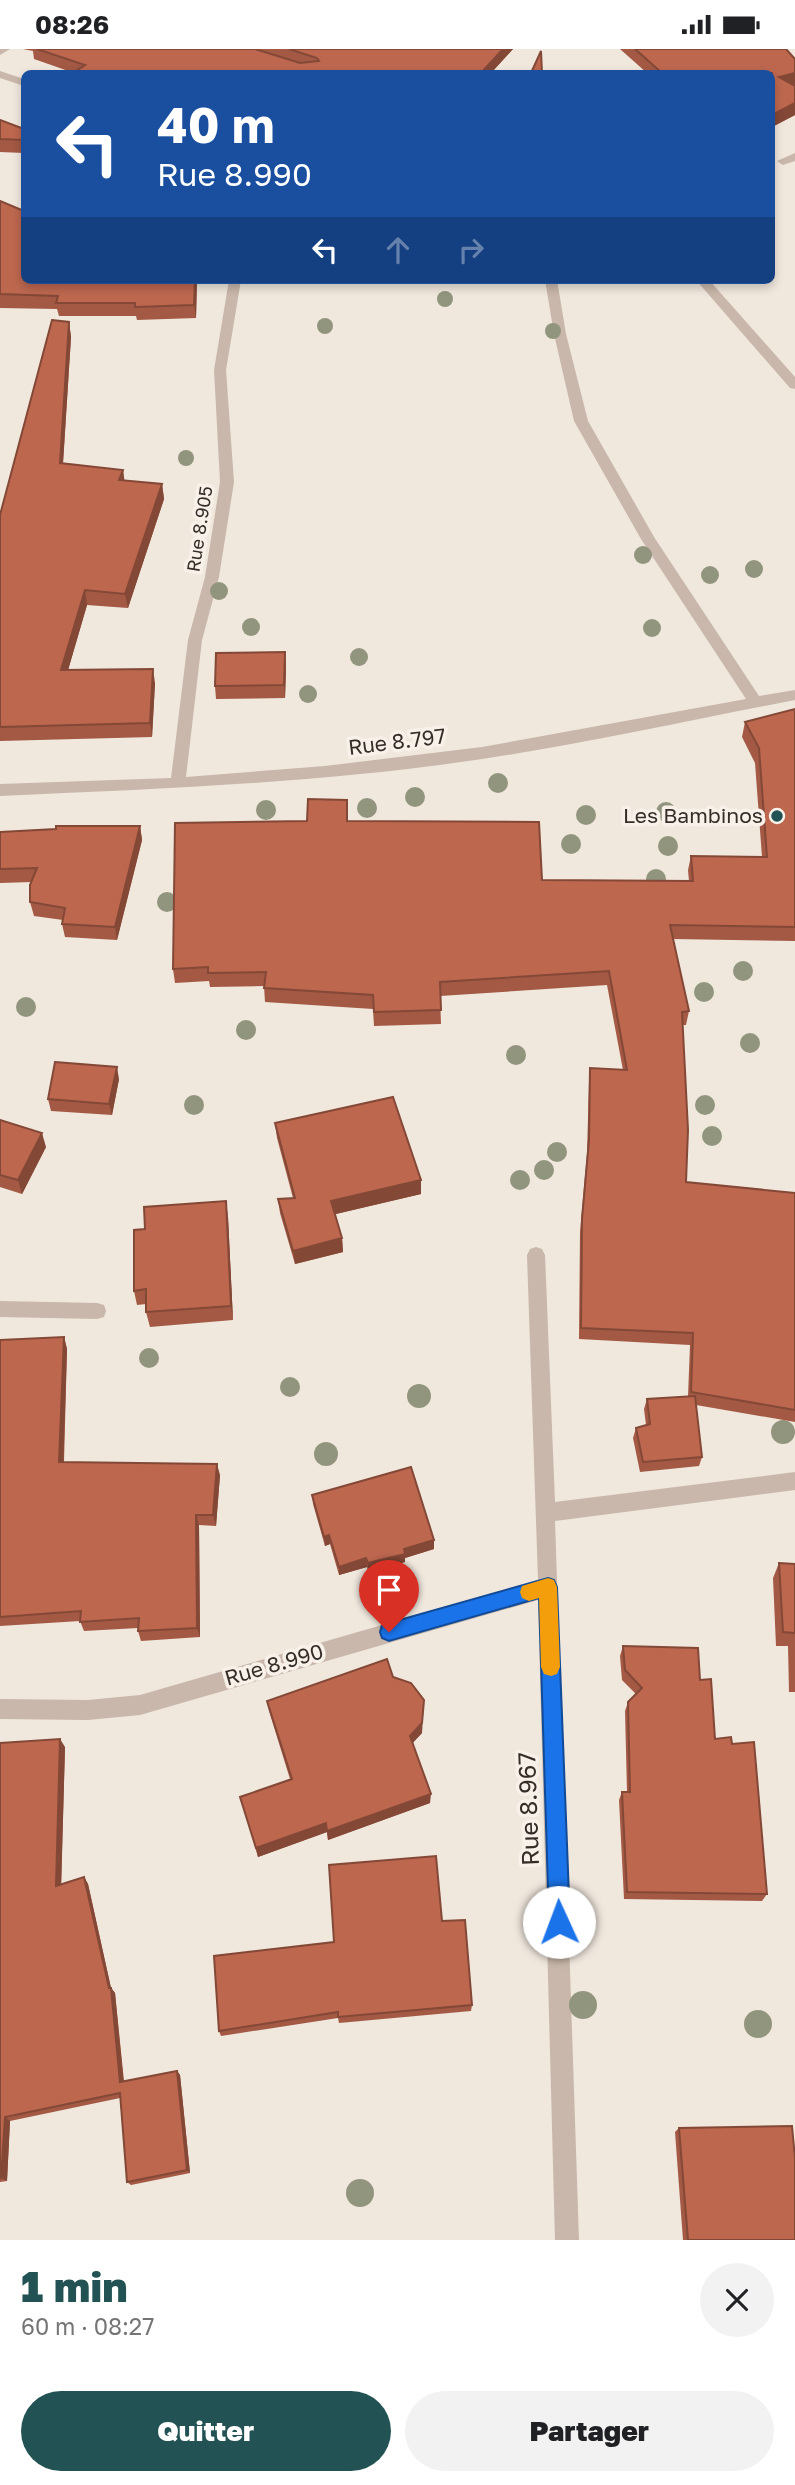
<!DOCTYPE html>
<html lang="fr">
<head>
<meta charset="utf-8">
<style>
	body { margin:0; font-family:"Golos Text",sans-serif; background:#f2f2f2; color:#202124; height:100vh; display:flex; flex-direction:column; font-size:26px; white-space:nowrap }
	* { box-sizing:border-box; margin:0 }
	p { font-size:23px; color:#757577 }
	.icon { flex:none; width:38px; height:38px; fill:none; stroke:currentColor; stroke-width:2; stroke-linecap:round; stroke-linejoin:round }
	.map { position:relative; height:2191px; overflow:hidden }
	.sheet { display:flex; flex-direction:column; background:#fff; flex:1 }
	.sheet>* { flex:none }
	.guide { position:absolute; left:21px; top:21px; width:754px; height:214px; border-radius:10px; box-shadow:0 4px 10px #0003; background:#1a4fa0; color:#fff; overflow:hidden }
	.pin { position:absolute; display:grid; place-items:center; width:60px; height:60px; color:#fff; margin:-72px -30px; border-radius:50% 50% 50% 0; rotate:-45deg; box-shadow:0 0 7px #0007 }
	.pin .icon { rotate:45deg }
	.me { position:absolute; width:77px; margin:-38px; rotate:358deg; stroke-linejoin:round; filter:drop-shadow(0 0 5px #0008) }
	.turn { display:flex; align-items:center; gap:24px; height:147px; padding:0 21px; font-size:32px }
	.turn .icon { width:91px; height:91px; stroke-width:2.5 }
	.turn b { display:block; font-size:49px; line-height:60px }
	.lanes { display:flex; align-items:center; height:66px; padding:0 21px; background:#0003; justify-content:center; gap:35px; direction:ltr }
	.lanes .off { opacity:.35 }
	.round { display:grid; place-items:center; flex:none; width:74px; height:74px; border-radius:37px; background:#f2f2f2 }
	.headline { display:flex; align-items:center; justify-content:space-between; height:119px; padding:0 21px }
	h1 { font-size:42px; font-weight:800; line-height:52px; color:#225254 }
	.action { display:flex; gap:14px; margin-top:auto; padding:14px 21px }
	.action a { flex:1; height:80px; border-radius:42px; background:#225254; color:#fff; font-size:28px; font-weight:800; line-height:80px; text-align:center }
	.action a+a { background:#f2f2f2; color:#202124 }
	.status { display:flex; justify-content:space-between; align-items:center; height:49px; padding:0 35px; background:#fff; direction:ltr }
	.status svg { height:19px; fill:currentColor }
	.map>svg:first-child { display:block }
</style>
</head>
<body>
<div class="status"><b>08:26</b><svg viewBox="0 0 49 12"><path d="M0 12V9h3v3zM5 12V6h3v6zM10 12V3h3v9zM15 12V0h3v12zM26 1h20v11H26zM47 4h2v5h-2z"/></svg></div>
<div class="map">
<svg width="795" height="2191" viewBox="0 0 795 2191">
	<rect width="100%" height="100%" fill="#f0e7dd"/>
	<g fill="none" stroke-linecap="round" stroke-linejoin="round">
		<g fill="#c8b7aa" fill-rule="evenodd">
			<polygon points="0,0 10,0 0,6"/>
			<polygon points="0,22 24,30 24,37 0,29"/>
			<polygon points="795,104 795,112 783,116 777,112"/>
			<path d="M 229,231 L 241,231 L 226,321 L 234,433 L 219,528 L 202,591 L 186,728 L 325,717 L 482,698 L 746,650 L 641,490 L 574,372 L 554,285 L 545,231 L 557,231 L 566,285 L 588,372 L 654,488 L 759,647 L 795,641 L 795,651 C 691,671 587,694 482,710 C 322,734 161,740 0,747 L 0,735 L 171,729 L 188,591 L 205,528 L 220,433 L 214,321 Z"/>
			<polygon points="696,231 709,231 795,328 795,340 790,339"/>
			<polygon points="536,1198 542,1200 545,1206 555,1453 795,1423 795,1441 555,1472 579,2191 555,2191 538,1551 140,1666 88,1671 0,1670 0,1650 88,1651 140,1646 538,1531 527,1206 530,1200"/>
			<polygon points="0,1252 97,1254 104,1256 106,1262 104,1268 97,1270 0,1268"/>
		</g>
	</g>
	<g fill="#92957d">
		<circle cx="445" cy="250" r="8"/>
		<circle cx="325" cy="277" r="8"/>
		<circle cx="553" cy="282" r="8"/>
		<circle cx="186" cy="409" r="8"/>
		<circle cx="643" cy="506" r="9"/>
		<circle cx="754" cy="520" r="9"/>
		<circle cx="710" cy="526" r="9"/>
		<circle cx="219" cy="542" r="9"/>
		<circle cx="251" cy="578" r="9"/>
		<circle cx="652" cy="579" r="9"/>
		<circle cx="359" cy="608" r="9"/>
		<circle cx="308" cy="645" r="9"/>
		<circle cx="498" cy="734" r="10"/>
		<circle cx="415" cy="748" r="10"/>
		<circle cx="367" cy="759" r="10"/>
		<circle cx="266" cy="761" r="10"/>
		<circle cx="666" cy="763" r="10"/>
		<circle cx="586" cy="766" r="10"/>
		<circle cx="571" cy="795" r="10"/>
		<circle cx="668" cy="797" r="10"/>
		<circle cx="656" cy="830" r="10"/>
		<circle cx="167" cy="853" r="10"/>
		<circle cx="743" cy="922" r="10"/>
		<circle cx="704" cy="943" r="10"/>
		<circle cx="26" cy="958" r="10"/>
		<circle cx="246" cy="981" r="10"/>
		<circle cx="750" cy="994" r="10"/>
		<circle cx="516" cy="1006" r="10"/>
		<circle cx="194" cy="1056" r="10"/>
		<circle cx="705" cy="1056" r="10"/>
		<circle cx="712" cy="1087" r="10"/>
		<circle cx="557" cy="1103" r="10"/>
		<circle cx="544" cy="1121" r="10"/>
		<circle cx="520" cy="1131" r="10"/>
		<circle cx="149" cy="1309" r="10"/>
		<circle cx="290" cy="1338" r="10"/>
		<circle cx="419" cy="1347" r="12"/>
		<circle cx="783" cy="1383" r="12"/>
		<circle cx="326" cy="1405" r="12"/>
		<circle cx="571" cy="1872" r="14"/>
		<circle cx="583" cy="1956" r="14"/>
		<circle cx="758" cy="1975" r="14"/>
		<circle cx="360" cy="2144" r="14"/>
	</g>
	<g fill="#a35944">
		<polygon points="23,0 513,0 491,24 74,24 34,10 33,2"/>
		<polygon points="620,0 786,0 795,37 795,66 772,78 772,24 647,24"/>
		<polygon points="0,71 24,80 24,104 0,103"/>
		<polygon points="0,152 197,231 196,269 137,271 136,267 59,267 57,260 0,259"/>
		<polygon points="69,273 71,288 63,415 123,421 124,431 162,435 164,450 128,559 87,556 68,621 155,634 152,688 0,692 0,466"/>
		<polygon points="285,603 286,617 285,649 216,650 215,637"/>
		<polygon points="795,660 795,892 673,890 689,962 686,976 683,976 686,1133 795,1144 795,1373 696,1356 702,1408 699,1417 640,1423 633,1389 636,1379 646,1376 644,1360 647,1350 688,1347 690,1296 579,1290 580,1183 587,1104 589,1033 590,1019 623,1021 607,936 440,947 441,975 374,977 373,960 265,953 264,937 210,938 209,932 175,934 173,920 348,772 542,831 689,832 688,821 691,807 762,808 755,714 742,688 745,673"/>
		<polygon points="140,777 142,791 117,891 65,888 62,875 63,871 34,867 30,853 32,833 0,834 0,783"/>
		<polygon points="119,1030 112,1066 51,1062 48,1050"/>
		<polygon points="0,1071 46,1098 22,1145 0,1138"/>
		<polygon points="275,1074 421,1145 335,1165 342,1189 343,1203 295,1215 280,1164 278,1150 293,1149 277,1089"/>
		<polygon points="228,1168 233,1271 150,1278 146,1263 146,1255 137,1256 134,1242 145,1180"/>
		<polygon points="64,1288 67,1300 64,1413 220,1426 216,1477 199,1476 200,1588 141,1592 138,1582 138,1579 84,1582 80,1572 0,1577 0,1291"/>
		<polygon points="312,1446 434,1500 405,1509 405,1513 368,1523 367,1518 339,1526 330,1495 325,1497 313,1455"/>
		<polygon points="779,1514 795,1515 795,1643 789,1643 788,1597 776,1597 773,1529"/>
		<polygon points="623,1597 700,1631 715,1690 767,1845 762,1852 624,1850 619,1751 622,1743 627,1743 625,1662 628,1653 636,1645 622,1631 620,1607"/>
		<polygon points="393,1628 422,1684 412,1694 430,1754 328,1791 327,1783 258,1808 240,1748 290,1730 269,1662 267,1652"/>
		<polygon points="0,1694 65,1698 61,1836 84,1828 88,1835 111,1939 115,1944 124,2032 177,2022 180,2026 190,2124 131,2136 127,2133 120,2049 10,2072 7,2132 0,2133"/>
		<polygon points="442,1872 472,1956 471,1962 339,1974 338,1969 221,1987 219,1982 334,1893"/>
		<polygon points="679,2079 795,2191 683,2191 675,2083"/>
	</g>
	<g fill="#844837">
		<polygon points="503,0 513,0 491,24 481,24"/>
		<polygon points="795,24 795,37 777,41 779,28"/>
		<polygon points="795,54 795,66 772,78 772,66"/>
		<polygon points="195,231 197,231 196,269 194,256"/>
		<polygon points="69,273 71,288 62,429 60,414"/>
		<polygon points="123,421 125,435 119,431"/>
		<polygon points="162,435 164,450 128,559 125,545"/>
		<polygon points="85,541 87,556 64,635 61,621"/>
		<polygon points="285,603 286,617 285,649 284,636"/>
		<polygon points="153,620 155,634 152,688 150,674"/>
		<polygon points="140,777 142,791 117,891 115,878"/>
		<polygon points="117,1018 119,1030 112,1066 109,1055"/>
		<polygon points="42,1084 46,1098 22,1145 18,1131"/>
		<polygon points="421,1131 421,1145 332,1166 331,1152"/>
		<polygon points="226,1152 228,1168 233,1271 231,1257"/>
		<polygon points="342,1189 343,1203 295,1215 293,1202"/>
		<polygon points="64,1288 67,1300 63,1424 59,1413"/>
		<polygon points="217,1415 220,1426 216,1477 213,1466"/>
		<polygon points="196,1466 199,1476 200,1588 197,1579"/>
		<polygon points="329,1486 330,1495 325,1497 324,1488"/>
		<polygon points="434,1491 434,1500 405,1509 405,1513 368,1523 368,1514 404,1500"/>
		<polygon points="366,1509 367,1518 339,1526 339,1518"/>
		<polygon points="424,1651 422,1684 410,1697 410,1687"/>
		<polygon points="60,1690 65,1698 61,1844 56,1837"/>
		<polygon points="431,1745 430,1754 328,1791 327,1783 258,1808 256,1799 326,1774"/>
		<polygon points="84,1828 88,1835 111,1939 115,1944 124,2037 120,2033 109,1939"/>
		<polygon points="177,2022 180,2026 190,2124 187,2121"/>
		<polygon points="5,2068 10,2072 7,2132 1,2129"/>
	</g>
	<g fill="#bd674f" stroke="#844837" stroke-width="2">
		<polygon points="37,0 255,0 300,14 319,12 317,9 289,0 503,0 481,24 73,24 85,16"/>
		<polygon points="635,0 786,0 795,10 795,24 779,28 795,37 795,54 772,66 772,24 662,24"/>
		<polygon points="541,2 542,24 531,24"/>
		<polygon points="0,71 24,80 24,91 0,90"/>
		<polygon points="0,152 24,162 24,231 195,231 194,256 135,258 135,254 56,254 58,247 0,245"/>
		<polygon points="52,271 69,273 60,414 123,421 119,431 162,435 125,545 85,541 61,621 153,620 150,674 0,678 0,466"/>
		<polygon points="285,603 284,636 215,637 216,604"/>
		<polygon points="795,660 795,878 670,876 689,962 682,963 688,1081 686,1133 795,1144 795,1361 691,1343 693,1284 581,1279 582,1170 589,1091 590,1019 627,1021 609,922 440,933 441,961 374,963 373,946 264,939 266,923 208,924 208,918 173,920 175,774 307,772 308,750 347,751 347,772 539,773 542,831 693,832 691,807 767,808 759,699 745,673"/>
		<polygon points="56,777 140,777 115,878 62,875 65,859 30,853 30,836 37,819 0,820 0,783 56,780"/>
		<polygon points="55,1013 117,1018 109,1055 48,1050"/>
		<polygon points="393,1048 421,1131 331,1152 342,1189 293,1202 278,1150 295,1149 275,1074"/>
		<polygon points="0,1071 42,1084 18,1131 0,1126"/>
		<polygon points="226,1152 231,1257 146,1263 146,1240 134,1242 134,1181 145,1180 144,1158"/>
		<polygon points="64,1288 59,1413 217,1415 213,1466 196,1466 197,1579 138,1582 139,1569 80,1573 81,1562 0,1568 0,1291"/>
		<polygon points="695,1347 702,1408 643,1413 636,1379 650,1375 647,1350"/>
		<polygon points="411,1418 434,1491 404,1500 405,1505 368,1514 366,1509 339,1518 329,1486 324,1488 312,1446"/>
		<polygon points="779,1514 795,1515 795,1584 783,1583"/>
		<polygon points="623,1597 698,1599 700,1631 711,1630 715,1690 731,1688 732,1695 754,1693 767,1845 627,1843 622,1743 630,1743 628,1653 642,1639 625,1621"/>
		<polygon points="387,1610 393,1628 411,1634 424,1651 422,1674 410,1687 431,1745 327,1782 326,1774 256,1799 240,1748 292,1730 267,1652"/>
		<polygon points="60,1690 56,1837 84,1828 109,1939 111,1939 120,2033 177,2022 187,2121 127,2133 120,2044 5,2068 1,2129 0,2129 0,1694"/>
		<polygon points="436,1807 442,1872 465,1871 472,1956 338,1968 338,1963 219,1982 214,1907 334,1893 329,1816"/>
		<polygon points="792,2077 795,2109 795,2191 688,2191 679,2079"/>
	</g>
	<polygon fill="#1a73e8" stroke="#114b97" stroke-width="2" points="548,1529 554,1531 557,1538 570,1873 567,1880 559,1883 552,1880 549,1873 539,1549 389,1592 382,1589 380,1583 382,1576 389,1574"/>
	<polygon fill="#f59e0b" points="548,1529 554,1531 557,1538 560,1618 557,1625 551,1627 544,1625 541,1618 539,1549 529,1552 522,1549 520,1543 522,1537"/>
	<circle fill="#225254" stroke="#f8f1ea" stroke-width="2.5" cx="777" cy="767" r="7"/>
	<g text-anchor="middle" stroke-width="7" stroke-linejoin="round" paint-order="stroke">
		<g font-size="18" fill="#362d29" stroke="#f8f1ea">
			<text transform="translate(200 480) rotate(-81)" y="6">Rue 8.905</text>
		</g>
		<g font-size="21" fill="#362d29" stroke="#f8f1ea">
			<text transform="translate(397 693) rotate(-7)" y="7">Rue 8.797</text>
			<text transform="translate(274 1616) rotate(-16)" y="7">Rue 8.990</text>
		</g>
		<g font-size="21" fill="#362d29" stroke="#f8f1ea" text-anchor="end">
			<text x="763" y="774">Les Bambinos</text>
		</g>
		<g font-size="24" fill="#362d29" stroke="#f8f1ea">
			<text transform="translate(529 1760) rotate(-92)" y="8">Rue 8.967</text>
		</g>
	</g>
</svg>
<div class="pin" style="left:389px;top:1583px;background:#d93025"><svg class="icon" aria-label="arrive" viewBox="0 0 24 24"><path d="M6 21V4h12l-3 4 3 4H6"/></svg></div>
<svg class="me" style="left:559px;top:1873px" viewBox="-20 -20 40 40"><circle r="19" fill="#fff"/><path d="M0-13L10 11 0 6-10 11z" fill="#1a73e8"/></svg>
<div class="guide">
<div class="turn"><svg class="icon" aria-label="left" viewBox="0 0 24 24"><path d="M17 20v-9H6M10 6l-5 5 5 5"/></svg><div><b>40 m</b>Rue 8.990</div></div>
<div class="lanes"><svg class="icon" aria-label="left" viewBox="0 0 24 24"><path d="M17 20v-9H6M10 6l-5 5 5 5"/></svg><svg class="icon off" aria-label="ahead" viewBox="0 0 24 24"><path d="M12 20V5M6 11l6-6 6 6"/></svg><svg class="icon off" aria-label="right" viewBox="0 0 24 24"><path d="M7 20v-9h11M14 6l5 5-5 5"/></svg></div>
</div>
</div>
<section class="sheet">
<div class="headline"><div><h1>1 min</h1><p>60 m · 08:27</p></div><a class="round"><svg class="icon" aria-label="close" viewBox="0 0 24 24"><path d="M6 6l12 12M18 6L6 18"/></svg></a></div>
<div class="action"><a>Quitter</a><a>Partager</a></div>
</section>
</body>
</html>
